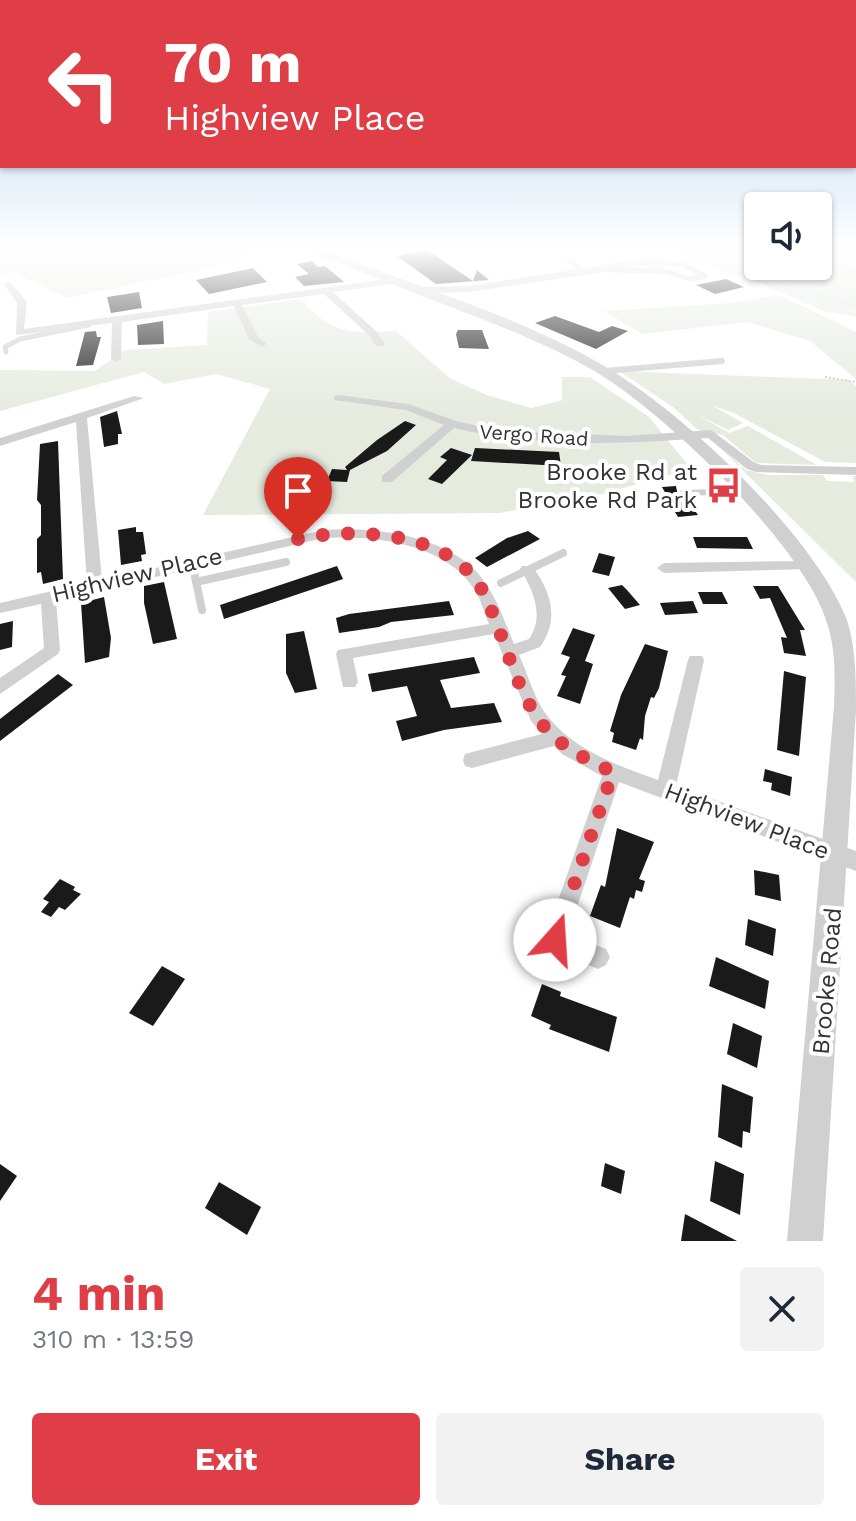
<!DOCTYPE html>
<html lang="en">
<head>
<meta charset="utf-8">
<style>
	body { margin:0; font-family:"Work Sans",sans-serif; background:#f2f2f3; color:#1f2937; height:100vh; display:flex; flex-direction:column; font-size:30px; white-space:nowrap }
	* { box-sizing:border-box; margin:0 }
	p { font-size:26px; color:#747a83 }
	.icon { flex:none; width:44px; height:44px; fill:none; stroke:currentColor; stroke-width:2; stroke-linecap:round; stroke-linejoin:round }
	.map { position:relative; height:1241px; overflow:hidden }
	.panel { display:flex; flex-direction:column; background:#fff; flex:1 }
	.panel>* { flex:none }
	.hud { position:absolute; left:0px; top:0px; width:856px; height:168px; box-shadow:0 2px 6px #0004; background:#e03e46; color:#fff; overflow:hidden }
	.tools { position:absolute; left:744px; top:192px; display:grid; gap:16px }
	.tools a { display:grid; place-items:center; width:88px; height:88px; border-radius:8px; background:#fff; box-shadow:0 2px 6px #0004; font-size:40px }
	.pin { position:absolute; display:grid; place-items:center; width:68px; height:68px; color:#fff; margin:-82px -34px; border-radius:50% 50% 50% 0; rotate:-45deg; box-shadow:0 0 8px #0007 }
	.pin .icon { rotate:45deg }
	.me { position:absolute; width:88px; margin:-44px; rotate:19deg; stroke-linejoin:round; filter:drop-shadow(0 0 6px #0008) }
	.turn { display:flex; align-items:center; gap:28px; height:168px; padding:0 32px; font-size:36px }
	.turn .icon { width:104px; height:104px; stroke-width:2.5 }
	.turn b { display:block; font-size:56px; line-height:68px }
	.round { display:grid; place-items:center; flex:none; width:84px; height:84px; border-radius:8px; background:#f2f2f3 }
	.headline { display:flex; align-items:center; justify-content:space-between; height:136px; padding:0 32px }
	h1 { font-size:48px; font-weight:700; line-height:60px; color:#e03e46 }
	.action { display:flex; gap:16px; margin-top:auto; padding:16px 32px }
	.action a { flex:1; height:92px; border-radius:8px; background:#e03e46; color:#fff; font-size:32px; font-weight:700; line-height:92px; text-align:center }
	.action a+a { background:#f2f2f3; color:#1f2937 }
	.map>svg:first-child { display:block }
</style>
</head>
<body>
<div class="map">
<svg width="856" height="1241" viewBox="0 0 856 1241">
	<rect width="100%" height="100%" fill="#fff"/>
	<g fill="#e5ebdf">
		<polygon points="0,246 277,246 200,270 67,298 14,273 0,273"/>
		<polygon points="656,246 758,246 758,266 818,266 818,246 856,246 856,265 850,265 856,269 856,317 824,311 762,284"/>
		<polygon points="779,295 856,332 856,379 810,341 748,322 642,334 604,311 733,303"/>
		<path d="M 301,299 C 331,335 352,333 396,331 L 451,379 L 487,395 L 531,408 L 562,400 L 562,377 L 590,377 L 649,417 L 691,469 L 591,497 L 499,513 L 203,515 L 270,389 L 216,374 L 164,384 L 144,372 L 0,411 L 0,370 L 95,371 L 125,350 L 207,345 L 208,312 Z"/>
		<polygon points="619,371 850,380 856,387 856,463 825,462 734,413 713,406 743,423 728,430 694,413 729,433 748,426 817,465 756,463 723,435 698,430 673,407"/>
		<polygon points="710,438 746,470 769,475 823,475 827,481 854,482 853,476 856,476 856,582"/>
	</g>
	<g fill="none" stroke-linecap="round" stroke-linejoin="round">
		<polyline stroke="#d0e1ed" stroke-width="2" points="737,246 755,252 745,258 790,287 856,306"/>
	</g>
	<g fill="#1a1a1a">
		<polygon points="427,250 473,281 477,270 489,280 436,284 397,256"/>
		<polygon points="312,261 318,267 325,266 344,282 304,286 295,277 309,274 297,264"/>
		<polygon points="253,268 267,282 209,294 196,280"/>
		<polygon points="726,279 744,287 715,294 696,285"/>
		<polygon points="139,292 142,308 111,313 107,297"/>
		<polygon points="555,316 599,332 612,326 628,331 596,349 535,323"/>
		<polygon points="163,321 164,344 138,345 137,325"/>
		<polygon points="458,330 482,330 489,349 459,348 456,334"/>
		<polygon points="96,331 97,337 101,337 93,365 76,366 85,332"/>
		<polygon points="117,411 122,434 118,434 118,444 104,447 100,417"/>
		<polygon points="405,421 416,425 387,451 350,470 347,482 327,481 332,469 347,470 345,467 377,440"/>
		<polygon points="58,441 63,579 43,584 41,572 37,573 37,539 41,535 41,505 37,500 40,444"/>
		<polygon points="451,448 472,455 442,484 428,479 447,460 440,457"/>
		<polygon points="475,448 559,452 561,466 471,461"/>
		<polygon points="676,486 678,497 687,499 698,515 678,517 672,507 666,507 659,497 667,496 662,487"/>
		<polygon points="136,527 136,532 143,532 146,554 141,555 142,561 121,565 118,530"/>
		<polygon points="528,531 540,539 487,567 475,558 507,538"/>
		<polygon points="693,537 747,537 753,549 697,548"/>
		<polygon points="599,553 615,557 609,576 592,572"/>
		<polygon points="337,566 343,579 224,619 220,605"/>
		<polygon points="164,582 177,639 153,644 144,603 144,586"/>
		<polygon points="622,585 627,590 640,605 625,609 608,588"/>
		<polygon points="753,586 778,586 805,630 800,630 806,656 784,653 781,637 787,638 770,598 760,599"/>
		<polygon points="698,592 722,592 728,604 703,604"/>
		<polygon points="104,597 111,638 109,657 85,663 81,603"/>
		<polygon points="449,601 454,615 391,622 379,627 339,633 336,618 349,614"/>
		<polygon points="693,601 698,613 665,615 660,603"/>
		<polygon points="13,621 12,647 0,650 0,624"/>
		<polygon points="573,628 595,635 585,661 593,664 580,704 557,696 566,676 561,675 570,657 561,654"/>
		<polygon points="304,631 317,689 295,693 286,673 286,634"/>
		<polygon points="645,644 668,651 659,688 654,698 651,697 645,716 643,740 640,738 636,750 612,742 614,733 610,731 621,695"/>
		<polygon points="474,657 480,673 440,680 451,708 494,703 502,722 444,730 402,741 396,721 417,716 407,686 372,692 368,674"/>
		<polygon points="784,671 806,677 799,756 777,750"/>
		<polygon points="58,674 73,685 0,741 0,719"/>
		<polygon points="765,769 792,777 790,796 771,790 772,783 763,781"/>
		<polygon points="617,828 654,842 639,879 645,881 642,892 636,890 634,899 630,897 620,928 590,916 601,885 605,887"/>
		<polygon points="754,870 779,875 781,901 755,895"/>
		<polygon points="60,879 75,887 73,890 81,894 65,910 59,907 51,917 41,912 49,902 43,899"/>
		<polygon points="748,919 776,929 773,956 745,945"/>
		<polygon points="716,957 769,981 765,1009 709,986"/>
		<polygon points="162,966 185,979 153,1026 129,1013"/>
		<polygon points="542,984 561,992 560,996 617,1017 609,1052 549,1029 551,1025 531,1016"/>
		<polygon points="733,1023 762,1036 757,1068 727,1054"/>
		<polygon points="722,1084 753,1097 750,1133 743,1131 742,1148 718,1137"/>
		<polygon points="715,1161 744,1174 740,1215 710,1201"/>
		<polygon points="605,1163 625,1171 621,1194 601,1186"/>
		<polygon points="0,1164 17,1176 0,1201"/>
		<polygon points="219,1182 261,1207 247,1235 205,1208"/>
		<polygon points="685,1214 737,1241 681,1241"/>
	</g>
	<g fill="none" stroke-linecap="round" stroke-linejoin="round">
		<polyline stroke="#cacaca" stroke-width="2" stroke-dasharray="2 2" stroke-linecap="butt" points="825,377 856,382"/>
		<g stroke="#d0d0d0" stroke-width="5">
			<polyline points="569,260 583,271"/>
			<polyline points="652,262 683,265 705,276 691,279 664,271"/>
			<polyline points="6,352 5,347 20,339 89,325"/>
		</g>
		<g stroke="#d0d0d0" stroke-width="6">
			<polyline points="604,371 722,361"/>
			<polyline points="683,493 741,491"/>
		</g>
		<g stroke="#d0d0d0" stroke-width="8">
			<polyline points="192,562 202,610"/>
			<polyline points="196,582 286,562"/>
			<polyline points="501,583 563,553"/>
		</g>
		<g fill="#d0d0d0" fill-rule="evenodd">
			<path d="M 635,260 L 654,261 L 668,271 L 664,274 L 603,272 L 469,292 L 416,293 L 412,290 L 416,287 L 469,286 ZM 644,265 L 656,268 L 620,267 Z"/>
			<polygon points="395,278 399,281 398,283 333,292 377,332 385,344 384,346 376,346 370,336 324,294 242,305 258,337 267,344 262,347 249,339 234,306 122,322 121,359 116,362 111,359 112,323 16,335 17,302 3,284 10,282 27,302 24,329"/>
			<path d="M 338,395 L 408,404 L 456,421 L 499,431 L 626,436 L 711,430 L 755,463 L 762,465 L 856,467 L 856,475 L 756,472 L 747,469 L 708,438 C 624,444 537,448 454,428 L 392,482 L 382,482 L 382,476 L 444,425 L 406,410 L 334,400 L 334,396 Z"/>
			<path d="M 134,396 L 144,398 L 87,418 L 102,580 L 324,530 C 376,526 459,536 488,587 C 499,604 506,625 514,644 L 529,639 C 545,616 533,589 520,569 L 522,566 L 532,566 C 551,591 560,619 540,647 L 519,655 C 528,674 535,702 549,718 C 576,751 619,766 658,780 L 688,660 L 690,656 L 702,656 L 704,660 L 676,786 L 856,851 L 856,871 L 619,782 L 568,934 L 606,949 L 610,957 L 606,965 L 598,969 L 547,948 L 544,940 L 602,776 L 562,754 L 554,746 L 472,768 L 465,766 L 463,760 L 465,754 L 542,734 L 531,721 L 494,634 L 353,658 L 358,682 L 355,687 L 343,687 L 336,654 L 338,650 L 489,624 C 484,613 481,599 474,589 C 445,543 373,535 324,538 L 56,600 L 60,650 L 58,654 L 0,694 L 0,678 L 44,648 L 41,604 L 0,613 L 0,603 L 87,583 L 76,422 L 0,446 L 0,438 Z"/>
			<polygon points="805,561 812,566 810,569 664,573 657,568 664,563"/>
		</g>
		<path fill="#d0d0d0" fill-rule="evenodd" d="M 302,246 L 315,246 C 411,286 517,314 606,367 C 685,414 813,534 847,620 C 856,648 856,680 856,710 L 823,1241 L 787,1241 L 834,707 C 835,679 836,650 827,623 C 804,546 665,413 596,372 C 562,352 524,336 487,321 C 444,304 400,288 357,270 C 339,263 317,257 302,246 Z"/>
	</g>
	<linearGradient id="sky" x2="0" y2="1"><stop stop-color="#9ec6ea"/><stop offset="0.59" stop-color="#fff"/><stop offset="1" stop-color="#fff" stop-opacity="0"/></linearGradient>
	<rect width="856" height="419" fill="url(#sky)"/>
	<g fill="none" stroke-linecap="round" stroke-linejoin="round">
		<path stroke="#e03e46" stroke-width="14" stroke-dasharray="0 25.2" d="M 298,539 C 353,527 451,531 482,590 C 504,632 513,686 542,724 C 561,747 587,760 613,772 L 555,940"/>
	</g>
	<defs>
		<symbol id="bus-bare" viewBox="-9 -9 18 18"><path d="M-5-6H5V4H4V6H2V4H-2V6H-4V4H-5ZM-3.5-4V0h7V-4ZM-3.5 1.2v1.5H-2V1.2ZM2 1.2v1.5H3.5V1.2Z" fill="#e03e46" stroke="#fff" stroke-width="2.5" paint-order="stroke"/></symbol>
	</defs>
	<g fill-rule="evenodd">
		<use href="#bus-bare" x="698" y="460" width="51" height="51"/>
	</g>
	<g text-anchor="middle" stroke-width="8" stroke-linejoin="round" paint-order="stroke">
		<g font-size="20" fill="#333" stroke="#fff">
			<text transform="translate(534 435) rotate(4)" y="7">Vergo Road</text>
		</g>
		<g font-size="24" fill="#333" stroke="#fff" text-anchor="end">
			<text x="697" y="480">Brooke Rd at<tspan x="697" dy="28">Brooke Rd Park</tspan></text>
		</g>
		<g font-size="24" fill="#333" stroke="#fff">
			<text transform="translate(137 575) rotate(-13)" y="8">Highview Place</text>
			<text transform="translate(747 821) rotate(21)" y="8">Highview Place</text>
			<text transform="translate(827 981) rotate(-85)" y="8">Brooke Road</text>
		</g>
	</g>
</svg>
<div class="tools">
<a><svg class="icon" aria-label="sound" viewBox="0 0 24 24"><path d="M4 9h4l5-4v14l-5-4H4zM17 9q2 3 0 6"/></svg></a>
</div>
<div class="pin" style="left:298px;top:539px;background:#d93025"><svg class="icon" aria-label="arrive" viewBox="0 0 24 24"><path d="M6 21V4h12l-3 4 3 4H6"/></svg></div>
<svg class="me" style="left:555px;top:940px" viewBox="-20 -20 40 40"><circle r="19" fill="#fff"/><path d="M0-13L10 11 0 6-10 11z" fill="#e03e46"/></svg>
<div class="hud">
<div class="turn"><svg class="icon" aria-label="left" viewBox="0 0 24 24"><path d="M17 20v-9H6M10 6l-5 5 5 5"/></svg><div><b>70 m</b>Highview Place</div></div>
</div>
</div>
<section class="panel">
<div class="headline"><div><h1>4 min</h1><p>310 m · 13:59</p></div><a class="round"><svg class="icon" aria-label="close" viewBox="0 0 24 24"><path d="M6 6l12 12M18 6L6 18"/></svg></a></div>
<div class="action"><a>Exit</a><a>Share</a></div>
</section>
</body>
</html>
